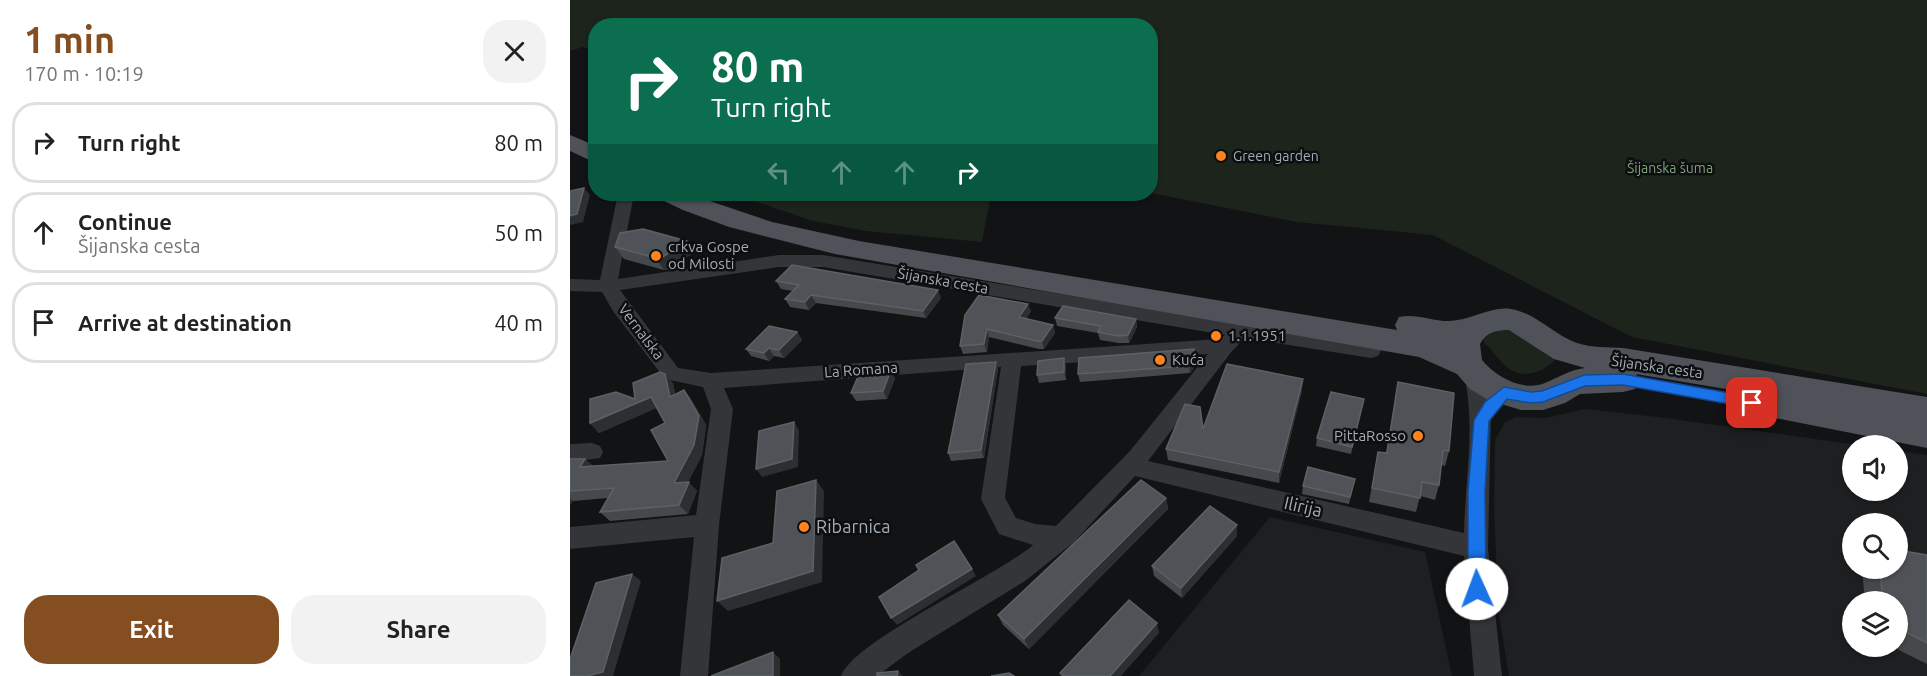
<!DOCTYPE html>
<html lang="en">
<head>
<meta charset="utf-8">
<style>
	body { margin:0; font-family:Ubuntu,sans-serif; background:#f2f2f2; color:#222; height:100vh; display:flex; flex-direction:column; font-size:22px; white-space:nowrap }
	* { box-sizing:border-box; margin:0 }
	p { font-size:20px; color:#767676 }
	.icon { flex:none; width:33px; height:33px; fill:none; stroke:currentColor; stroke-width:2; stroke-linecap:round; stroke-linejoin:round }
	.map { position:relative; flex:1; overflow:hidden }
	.drawer { display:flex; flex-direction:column; background:#fff; width:570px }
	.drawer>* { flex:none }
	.hud { position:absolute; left:18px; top:18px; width:570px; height:183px; border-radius:24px; box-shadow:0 2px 4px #0004; background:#0b6e4f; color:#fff; overflow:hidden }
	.tools { position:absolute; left:1272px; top:435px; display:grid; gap:12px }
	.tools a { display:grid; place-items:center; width:66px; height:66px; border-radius:50%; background:#fff; box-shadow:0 2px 4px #0004; font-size:30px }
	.pin { position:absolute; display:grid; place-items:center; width:51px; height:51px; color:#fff; margin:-26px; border-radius:12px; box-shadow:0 3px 9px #0006 }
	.me { position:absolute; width:66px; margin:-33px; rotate:358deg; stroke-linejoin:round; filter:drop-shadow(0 0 4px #0008) }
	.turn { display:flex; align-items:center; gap:21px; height:126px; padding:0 24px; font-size:27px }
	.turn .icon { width:78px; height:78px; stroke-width:2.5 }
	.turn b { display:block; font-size:42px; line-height:51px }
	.lanes { display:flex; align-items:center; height:57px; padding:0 24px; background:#0003; justify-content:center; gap:30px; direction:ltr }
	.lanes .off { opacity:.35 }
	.round { display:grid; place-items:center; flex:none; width:63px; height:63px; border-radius:24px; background:#f2f2f2 }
	.summary { display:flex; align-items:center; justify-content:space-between; height:102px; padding:0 24px }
	h1 { font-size:36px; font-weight:600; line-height:45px; color:#854e21 }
	.action { display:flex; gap:12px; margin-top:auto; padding:12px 24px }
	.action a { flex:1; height:69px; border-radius:24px; background:#854e21; color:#fff; font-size:24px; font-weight:600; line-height:69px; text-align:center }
	.action a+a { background:#f2f2f2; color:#222 }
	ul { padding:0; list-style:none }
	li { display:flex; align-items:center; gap:18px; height:81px; margin:0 12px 9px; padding:0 12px; border:3px solid #e0e0e0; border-radius:24px }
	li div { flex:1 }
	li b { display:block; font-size:22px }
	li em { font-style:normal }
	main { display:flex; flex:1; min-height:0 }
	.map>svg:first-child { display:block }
</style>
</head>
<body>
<main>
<section class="drawer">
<div class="summary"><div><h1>1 min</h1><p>170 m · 10:19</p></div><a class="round"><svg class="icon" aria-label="close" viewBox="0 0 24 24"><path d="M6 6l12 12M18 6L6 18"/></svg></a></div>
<ul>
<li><svg class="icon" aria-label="right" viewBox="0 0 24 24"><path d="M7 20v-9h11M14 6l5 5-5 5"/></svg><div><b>Turn right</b></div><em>80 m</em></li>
<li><svg class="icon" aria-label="ahead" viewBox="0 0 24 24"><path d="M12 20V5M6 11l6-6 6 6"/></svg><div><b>Continue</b><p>Šijanska cesta</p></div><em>50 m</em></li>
<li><svg class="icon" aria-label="arrive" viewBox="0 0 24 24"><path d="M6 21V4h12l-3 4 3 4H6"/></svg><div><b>Arrive at destination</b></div><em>40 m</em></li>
</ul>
<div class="action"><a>Exit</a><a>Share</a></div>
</section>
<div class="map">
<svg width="1357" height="676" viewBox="0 0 1357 676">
	<rect width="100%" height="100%" fill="#121314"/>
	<g fill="#1e1f21" fill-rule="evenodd">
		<path d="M 1015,409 L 1088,417 L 1288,445 L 1282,446 L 1282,490 L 1328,490 L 1328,451 L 1357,455 L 1357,676 L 939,676 L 928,610 L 924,505 L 925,440 L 935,422 L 946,417 L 975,418 ZM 1282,524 L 1328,524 L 1328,568 L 1282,568 ZM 1282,602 L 1328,602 L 1328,646 L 1282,646 Z"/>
		<polygon points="700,517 855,552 882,676 569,676"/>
	</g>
	<g fill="#1d241c">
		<polygon points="0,0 1357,0 1357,394 1062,337 863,235 727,222 581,193 580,26 26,26 25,52 13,47 0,51"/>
		<polygon points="184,194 421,194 412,242 296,231 243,221 176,198"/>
		<path d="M 940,325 L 986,359 C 973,372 955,380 938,368 C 928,361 924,350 914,343 L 914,338 L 922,330 Z"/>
	</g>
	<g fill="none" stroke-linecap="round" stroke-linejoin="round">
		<g fill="#333539" fill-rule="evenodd">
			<path d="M 48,194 L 64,194 L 48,279 L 209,255 L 253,255 L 808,346 L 811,351 L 808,356 L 801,358 L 675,338 L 662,351 L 578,461 L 894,533 C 895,479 906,427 894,374 L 897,369 L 904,366 L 911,369 L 919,393 L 921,412 L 918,548 L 932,676 L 904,676 L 894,556 L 565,476 L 504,542 L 455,581 L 338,653 L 307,676 L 271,676 C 286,639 424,578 463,545 L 429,534 L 411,499 L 431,367 L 154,388 L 163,409 L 149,525 L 138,676 L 110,676 L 124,537 L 0,549 L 0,527 L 126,515 L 141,409 L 133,387 L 95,379 L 43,311 L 32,292 L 0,291 L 0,279 L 30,280 ZM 209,267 L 253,267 L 655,335 L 650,339 L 141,373 L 108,368 L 50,290 ZM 638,354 L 560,451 L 486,526 L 465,524 L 446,518 L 435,498 L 451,366 Z"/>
			<polygon points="22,443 30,446 33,452 30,458 0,462 0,444"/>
		</g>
		<g fill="#4f5359" fill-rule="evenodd">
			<polygon points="0,135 26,146 26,163 0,151"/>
			<path d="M 86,194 L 119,194 L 202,222 L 289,241 L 827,330 L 825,325 L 829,317 C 845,313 861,321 879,321 C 900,321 920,306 941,309 C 968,314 983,335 1007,343 C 1021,348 1038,347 1053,348 L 1357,397 L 1357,448 L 1195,416 L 1190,407 L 1195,398 L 1198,396 L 1066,374 L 1070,380 L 1065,389 L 1053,392 L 1010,394 L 995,403 L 973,410 L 951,410 L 918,400 L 900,389 L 887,374 L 849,357 L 265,254 L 159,227 L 113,210 L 90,199 ZM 939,330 L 984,359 L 1015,368 C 1000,370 989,377 975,383 C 953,392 926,377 912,360 L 910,344 C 916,332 927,330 939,330 Z"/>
		</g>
	</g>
	<g fill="#45494c">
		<polygon points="231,194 255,194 249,197 236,198 233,194"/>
		<polygon points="45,247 124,252 100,269 94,270 54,259"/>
		<polygon points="206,281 371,298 356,318 246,303 239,310 220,307 215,299 223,291 211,289"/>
		<polygon points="461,311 456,319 483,325 485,333 474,349 469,349 419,337 417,352 393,354 390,346 395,315"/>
		<polygon points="485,318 566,319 567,327 559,343 549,343 530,340 528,333 487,326"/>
		<polygon points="227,332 232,340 214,358 204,356 199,361 181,356 176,349"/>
		<polygon points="509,358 625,366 620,373 510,382 508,374"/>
		<polygon points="426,362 428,369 414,458 381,461 378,453"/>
		<polygon points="496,366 496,380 469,383 467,375"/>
		<polygon points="325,378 317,399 286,401 281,393"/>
		<polygon points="828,382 879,451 875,466 871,465 869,485 865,500 850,496 846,512 799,502 808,452 816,453"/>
		<polygon points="103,383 105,394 114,390 121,399 136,425 132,455 118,482 127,491 118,514 40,521 30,512 38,498 3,501 0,505 0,459 15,459 23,466 98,461 95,423 86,408 29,433 20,423 65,399"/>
		<polygon points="732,390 709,483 598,460 596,449 633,429"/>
		<polygon points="794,399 781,454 746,446 747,438"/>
		<polygon points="785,479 779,504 732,494 733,486"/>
		<polygon points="596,498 598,509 459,649 433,625 428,615"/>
		<polygon points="667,536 612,598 584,576 582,566"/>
		<polygon points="1357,555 1357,664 1321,646 1328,646 1328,602 1295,602 1292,568 1328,568"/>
	</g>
	<g fill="#2c2f31">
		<polygon points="14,188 20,195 13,222 0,225 0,216"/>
		<polygon points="247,194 255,194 249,197"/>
		<polygon points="117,241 124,252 100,269 94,270 86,258"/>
		<polygon points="368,290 371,298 356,318 353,311"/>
		<polygon points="241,295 246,303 239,310 235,302"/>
		<polygon points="458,304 461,311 451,325 449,317"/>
		<polygon points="566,319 567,327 559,343 558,335"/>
		<polygon points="483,325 485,333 474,349 472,341"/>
		<polygon points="417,329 419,337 417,352 414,344"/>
		<polygon points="227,332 232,340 214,358 209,350"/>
		<polygon points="199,348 204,356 199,361 194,353"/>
		<polygon points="494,358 496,366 496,380 494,372"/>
		<polygon points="625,358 625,366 620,373 619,366"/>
		<polygon points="426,362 428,369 414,458 411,450"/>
		<polygon points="321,370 325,378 317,399 313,391"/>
		<polygon points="95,374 103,383 108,406 100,397"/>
		<polygon points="733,379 732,390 709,483 709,472"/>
		<polygon points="114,390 121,399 136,425 132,455 113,492 104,483"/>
		<polygon points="81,397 89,407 29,433 20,423"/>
		<polygon points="224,422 229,430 228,467 192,477 186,469"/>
		<polygon points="15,459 25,468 10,467"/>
		<polygon points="246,480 254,491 252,582 158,611 147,601 243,571"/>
		<polygon points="119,482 127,491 118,514 109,505"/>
		<polygon points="0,498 3,501 0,505"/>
		<polygon points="596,498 598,509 459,649 454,639"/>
		<polygon points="667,525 667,536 612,598 611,588"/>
		<polygon points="402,569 406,576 327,625 321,618"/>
		<polygon points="62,574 71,581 43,676 17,676"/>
		<polygon points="587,623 589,633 551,676 540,676"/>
		<polygon points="203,652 210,659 210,676 203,676"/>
		<polygon points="328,671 333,676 327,676"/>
	</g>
	<g fill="#4f5357" stroke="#5c6166" stroke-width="1.5">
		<polygon points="14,188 7,214 0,216 0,191"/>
		<polygon points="73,229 117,241 91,258 86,258 45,247 50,233"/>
		<polygon points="222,265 368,290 353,311 241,295 235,302 215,299 229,285 206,281"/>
		<polygon points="409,295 458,304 449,317 483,325 472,341 467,341 417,329 414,344 390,346 395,315"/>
		<polygon points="493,306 566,319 558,335 548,336 528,332 531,326 485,318"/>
		<polygon points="199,326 227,332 209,350 199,348 194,353 176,349"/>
		<polygon points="624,349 625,358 619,366 508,374 509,358"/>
		<polygon points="494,358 494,372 467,375 468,361"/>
		<polygon points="426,362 411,450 378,453 396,364"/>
		<polygon points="657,364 733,379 709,472 596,449 615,404 630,407 633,429"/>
		<polygon points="321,370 313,391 281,393 290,372"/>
		<polygon points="90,372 95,374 100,397 114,390 129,416 124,445 104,483 119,482 109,505 30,512 44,488 0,491 0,459 15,459 10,467 98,461 81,430 95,423 81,397 20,423 20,399 46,392 65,399 63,383"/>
		<polygon points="828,382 884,393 879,451 873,450 869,485 852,482 850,498 802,488 808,452 817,453"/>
		<polygon points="761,392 794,399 782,447 747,438"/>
		<polygon points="224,422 222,459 186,469 189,431"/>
		<polygon points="738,467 785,479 780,497 733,486"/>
		<polygon points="246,480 243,571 147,601 152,558 203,543 207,491"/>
		<polygon points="571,480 596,498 454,639 428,615"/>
		<polygon points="640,506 667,525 611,588 582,566"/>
		<polygon points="384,541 402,569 321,618 309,597 349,570 346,565"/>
		<polygon points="1328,550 1357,555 1357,643 1328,628 1328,602 1313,602 1310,568 1328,568"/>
		<polygon points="62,574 33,672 17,676 0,676 0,659 26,583"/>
		<polygon points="559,600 587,623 540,676 493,676 490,673"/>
		<polygon points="203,652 203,676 141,676"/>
		<polygon points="328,671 327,676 307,676 307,673"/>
		<polygon points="439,673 444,676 421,676"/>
	</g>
	<polygon fill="#1a73e8" stroke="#114b97" stroke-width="1.5" points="1053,374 1182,397 1188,399 1190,403 1188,407 1182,408 1053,385 1015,386 973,402 961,403 937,399 919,421 915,491 916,589 913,595 907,598 900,595 898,589 898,491 904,420 915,402 934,387 961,392 972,391 1014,375"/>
	<g fill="#ff831f" stroke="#0d0e0f" stroke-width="2">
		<circle cx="651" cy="156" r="6"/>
		<circle cx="86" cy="256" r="6"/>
		<circle cx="646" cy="336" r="6"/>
		<circle cx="590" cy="360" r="6"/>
		<circle cx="848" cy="436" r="6"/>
		<circle cx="234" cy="527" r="6"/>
	</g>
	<g text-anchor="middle" stroke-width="5" stroke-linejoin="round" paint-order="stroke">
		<g font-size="14" fill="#a3adb6" stroke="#0d0e0f" text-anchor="start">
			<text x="663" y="161">Green garden</text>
		</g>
		<g font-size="14" fill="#7fa278" stroke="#0d0e0f">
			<text x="1100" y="173">Šijanska šuma</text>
		</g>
		<g font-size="15" fill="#a3adb6" stroke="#0d0e0f" text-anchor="start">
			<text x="98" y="252">crkva Gospe<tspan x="98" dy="17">od Milosti</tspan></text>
			<text x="658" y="341">1.1.1951</text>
			<text x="602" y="365">Kuća</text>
			<text x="836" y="441" text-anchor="end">PittaRosso</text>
		</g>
		<g font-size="15" fill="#a3adb6" stroke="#0d0e0f">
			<text transform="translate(373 281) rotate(10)" y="5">Šijanska cesta</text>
			<text transform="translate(71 332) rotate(53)" y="5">Vernalska</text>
			<text transform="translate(1087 367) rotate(8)" y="5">Šijanska cesta</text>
			<text transform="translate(291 370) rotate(-4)" y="5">La Romana</text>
		</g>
		<g font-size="18" fill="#a3adb6" stroke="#0d0e0f">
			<text transform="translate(733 507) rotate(13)" y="6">Ilirija</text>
		</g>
		<g font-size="18" fill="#a3adb6" stroke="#0d0e0f" text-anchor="start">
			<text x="246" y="533">Ribarnica</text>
		</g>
	</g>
</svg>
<div class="tools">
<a><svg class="icon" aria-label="sound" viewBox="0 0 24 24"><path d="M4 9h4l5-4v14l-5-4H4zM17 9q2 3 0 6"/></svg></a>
<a><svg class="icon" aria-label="search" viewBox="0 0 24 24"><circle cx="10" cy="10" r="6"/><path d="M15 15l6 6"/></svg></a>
<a><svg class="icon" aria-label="layers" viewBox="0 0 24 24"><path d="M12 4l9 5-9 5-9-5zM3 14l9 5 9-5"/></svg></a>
</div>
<div class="pin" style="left:1182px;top:403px;background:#d93025"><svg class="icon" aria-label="arrive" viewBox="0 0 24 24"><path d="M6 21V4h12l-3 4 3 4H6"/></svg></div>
<svg class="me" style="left:907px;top:589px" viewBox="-20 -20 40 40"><circle r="19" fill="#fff"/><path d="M0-13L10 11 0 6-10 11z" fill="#1a73e8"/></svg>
<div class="hud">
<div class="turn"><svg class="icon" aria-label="right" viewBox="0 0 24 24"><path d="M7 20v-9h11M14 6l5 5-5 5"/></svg><div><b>80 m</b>Turn right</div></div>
<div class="lanes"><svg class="icon off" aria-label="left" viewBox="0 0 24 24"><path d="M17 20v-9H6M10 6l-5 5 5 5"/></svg><svg class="icon off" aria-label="ahead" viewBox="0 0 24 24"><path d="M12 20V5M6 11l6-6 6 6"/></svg><svg class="icon off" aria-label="ahead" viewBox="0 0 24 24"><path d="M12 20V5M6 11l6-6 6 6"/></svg><svg class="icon" aria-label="right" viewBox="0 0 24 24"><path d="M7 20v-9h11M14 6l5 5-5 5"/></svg></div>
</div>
</div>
</main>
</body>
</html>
